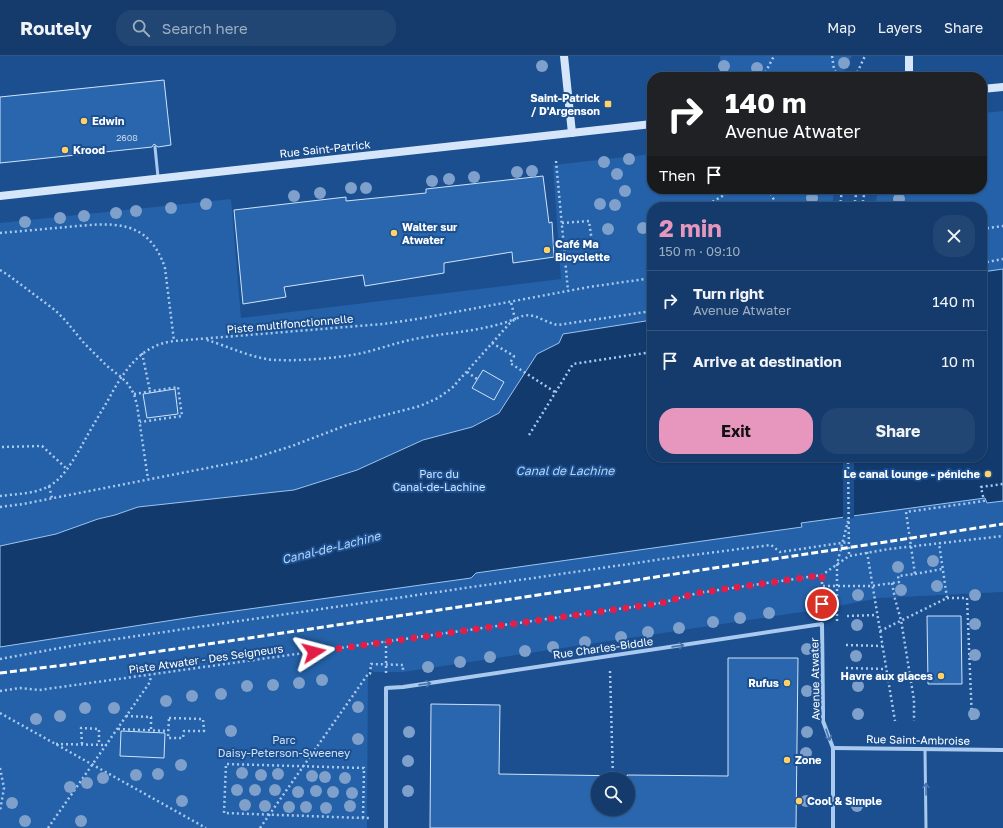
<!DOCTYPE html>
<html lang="en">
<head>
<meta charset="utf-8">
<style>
	body { margin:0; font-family:"Golos Text",sans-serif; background:#214673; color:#f1f3f6; height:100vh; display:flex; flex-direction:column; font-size:15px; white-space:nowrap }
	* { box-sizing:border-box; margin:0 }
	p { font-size:13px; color:#9dadc1 }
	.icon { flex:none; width:22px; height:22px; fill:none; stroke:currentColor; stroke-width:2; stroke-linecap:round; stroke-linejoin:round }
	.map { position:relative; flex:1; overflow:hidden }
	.sheet { position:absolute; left:647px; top:146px; width:340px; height:260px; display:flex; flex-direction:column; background:#143b6b; border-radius:16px; box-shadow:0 1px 3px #0004,0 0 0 1px #33557e }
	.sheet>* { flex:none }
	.hud { position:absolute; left:647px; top:16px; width:340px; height:122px; border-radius:16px; box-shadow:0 1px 3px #0004,0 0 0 1px #33557e; background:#202124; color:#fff; overflow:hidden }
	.controls { position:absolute; left:591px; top:716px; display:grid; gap:8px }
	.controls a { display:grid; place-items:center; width:44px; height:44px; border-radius:50%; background:#143b6b; box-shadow:0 1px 3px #0004,0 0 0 1px #33557e; font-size:20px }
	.pin { position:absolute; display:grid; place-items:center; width:34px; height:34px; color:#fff; margin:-17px; border:2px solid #fff; border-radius:50%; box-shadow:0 1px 4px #0007 }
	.me { position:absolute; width:44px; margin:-22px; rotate:81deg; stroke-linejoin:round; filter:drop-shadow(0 0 3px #0008) }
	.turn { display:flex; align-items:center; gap:14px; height:84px; padding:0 12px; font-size:18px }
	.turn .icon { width:52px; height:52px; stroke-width:2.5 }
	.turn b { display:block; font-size:28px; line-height:34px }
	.then { display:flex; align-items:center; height:38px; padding:0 12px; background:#0003; gap:8px; font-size:15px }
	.round { display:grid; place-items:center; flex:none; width:42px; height:42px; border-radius:16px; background:#214673 }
	.summary { display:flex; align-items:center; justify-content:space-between; height:68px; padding:0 12px }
	h1 { font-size:24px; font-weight:700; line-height:30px; color:#e797bd }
	.cta { display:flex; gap:8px; margin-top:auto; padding:8px 12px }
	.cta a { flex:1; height:46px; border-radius:16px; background:#e797bd; color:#111; font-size:16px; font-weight:700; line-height:46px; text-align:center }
	.cta a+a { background:#214673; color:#f1f3f6 }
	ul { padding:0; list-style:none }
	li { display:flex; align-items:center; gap:12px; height:60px; padding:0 12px; border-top:1px solid #33557e }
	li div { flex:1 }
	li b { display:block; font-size:15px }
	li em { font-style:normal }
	header { display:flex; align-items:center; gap:24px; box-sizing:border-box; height:56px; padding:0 20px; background:#143b6b; border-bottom:1px solid #33557e }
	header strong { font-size:19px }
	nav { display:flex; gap:22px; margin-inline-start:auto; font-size:14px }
	.search { width:280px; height:36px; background:#214673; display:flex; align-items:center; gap:10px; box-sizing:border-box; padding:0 14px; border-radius:16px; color:#9dadc1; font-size:15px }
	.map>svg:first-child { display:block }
</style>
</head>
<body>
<header>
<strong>Routely</strong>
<div class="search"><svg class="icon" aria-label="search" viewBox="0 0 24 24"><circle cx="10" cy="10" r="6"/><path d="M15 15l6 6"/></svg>Search here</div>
<nav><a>Map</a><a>Layers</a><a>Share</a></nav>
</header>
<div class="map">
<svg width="1003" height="772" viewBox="0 0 1003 772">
	<rect width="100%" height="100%" fill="#1b4f8f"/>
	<g fill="#2461a8">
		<polygon points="720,0 852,0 842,19 838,21 721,21"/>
		<polygon points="1003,55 1003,536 880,542 822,553 403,616 374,616 368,613 367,772 0,772 0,167 231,143 241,262 561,223 553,109 652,98 652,133 834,133 832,151 652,151 652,401 982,401 982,151 874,151 879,133 982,133 982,57"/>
	</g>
	<polygon fill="#123a6d" stroke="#9cc4f0" points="1003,213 1003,445 987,447 985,442 801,467 802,471 476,517 471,522 199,560 0,591 0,490 56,478 98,463 115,459 138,451 294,434 357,414 423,384 472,371 499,357 537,298 559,287 563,278 652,264 652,401 982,401 982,216"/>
	<polygon fill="#1b4f8f" points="843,401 854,401 854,462 843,463"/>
	<g fill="#2a66ad" stroke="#cfe3fa" fill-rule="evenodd">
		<polygon points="164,24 171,89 158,91 154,88 152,91 0,107 0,41"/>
		<polygon points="543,120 549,167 552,166 554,201 513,207 512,196 444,207 444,217 365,230 363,219 284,231 286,241 243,248 234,154 346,141 346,145 426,137 426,133"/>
		<polygon points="483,314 504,326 494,344 472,332"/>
		<polygon points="175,333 178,358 147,362 143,338"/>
		<polygon points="927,560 961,560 962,628 928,628"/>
		<path d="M 728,602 L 798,602 L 796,772 L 430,772 L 431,648 L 500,649 L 499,718 L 627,720 L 627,719 L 728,720 ZM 598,723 L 628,723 L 628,753 L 598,753 Z"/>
		<polygon points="121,675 165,677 164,702 120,700"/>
	</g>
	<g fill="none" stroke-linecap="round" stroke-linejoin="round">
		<g stroke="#a9c9ee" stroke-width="2.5" stroke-dasharray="2 3" stroke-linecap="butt">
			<polyline points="832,0 834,13 838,21"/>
			<polyline points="763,21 774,0"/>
			<polyline points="855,21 865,0"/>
			<polyline points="556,105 568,235"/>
			<polyline points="768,133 778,151"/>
			<polyline points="754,134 756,133"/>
			<polyline points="704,151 734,133"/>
			<polyline points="840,151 842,133"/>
			<polyline points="854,151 857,133"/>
			<polyline points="862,151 865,133"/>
			<polyline points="562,167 589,165 592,186"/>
			<polyline points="982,173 1003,170"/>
			<path d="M 0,177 C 22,175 45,173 67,171 C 111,167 148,161 165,212 L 174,285"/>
			<polyline points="982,207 1003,203"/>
			<polyline points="0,214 8,219 55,254 65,264 84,287 107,310 121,321 128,328 134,338 137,349 148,423"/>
			<path d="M 207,284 C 227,290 256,304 277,304 C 303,305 341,302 367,296 C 385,291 402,285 420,282 C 452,276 484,275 515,263 L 511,246"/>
			<polyline points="492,287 514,300 510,307 555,336"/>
			<polyline points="142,297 150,335"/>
			<polyline points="467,316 477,323"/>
			<polyline points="134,338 178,331 182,360 140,366"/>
			<polyline points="529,379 573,308 652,296"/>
			<polyline points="2,391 42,390 67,413"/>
			<polyline points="848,401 849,500"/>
			<polyline points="49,430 52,442"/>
			<path d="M 0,440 C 14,438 32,438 45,432 C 62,425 72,406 81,391 C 89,376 98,361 107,346 C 122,318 139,289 174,285 L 383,268 L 423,262 L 589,231 L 652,222"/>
			<path d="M 0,451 L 23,448 L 248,404 L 292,390 L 347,369 L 420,350 L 438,342 L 452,332 L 510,267 C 531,250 540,266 558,269 L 652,255"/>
			<polyline points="867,496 895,665"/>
			<polyline points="915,518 942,513"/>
			<polyline points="892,527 895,543 901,564 914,644 914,665"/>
			<polyline points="823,530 872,530 899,526 898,520 915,518 906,456 984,445 981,431 1003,428"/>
			<polyline points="947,542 967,542 972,665"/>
			<polyline points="822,553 822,519"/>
			<polyline points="847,560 877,559"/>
			<polyline points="837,565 837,508 848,465"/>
			<polyline points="880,575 947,542 939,487"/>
			<polyline points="386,585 386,618"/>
			<polyline points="846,589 882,590"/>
			<polyline points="0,603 82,588 677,501 771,489 780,496 848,486"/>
			<polyline points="846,612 886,613"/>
			<polyline points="610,615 613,723"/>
			<polyline points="0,635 20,632 39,634 61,631 661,547 698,537 822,519 849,500 889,493 1003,480"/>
			<polyline points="0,657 206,772"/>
			<polyline points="126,660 151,661 151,674"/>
			<polygon points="169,662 203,663 204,675 184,675 183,682 168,682"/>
			<polyline points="118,673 168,675"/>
			<polyline points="56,688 107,689"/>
			<polyline points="82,688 81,672 99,673 99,688"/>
			<polyline points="0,712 4,732 0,755"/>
			<polyline points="363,762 364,712 226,708 224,757 363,762 370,762"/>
			<polyline points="48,772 150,626 151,619"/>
			<polyline points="260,772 368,618 370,618 371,608 403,609 403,616"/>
		</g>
		<g stroke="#a9c9ee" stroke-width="3">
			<polyline points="155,91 158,121"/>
			<polyline points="925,693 926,772"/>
		</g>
		<g stroke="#a9c9ee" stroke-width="4">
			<polyline points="833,692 1003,694"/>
			<polyline points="386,772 386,632 403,631 822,568 823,654 823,665 833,692 833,772"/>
		</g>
		<g stroke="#d6e6fa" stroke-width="8">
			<polyline points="564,0 572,77"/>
			<polyline points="909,21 909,0"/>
			<polyline points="982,33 1003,31"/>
			<polyline points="0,140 652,68"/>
		</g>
		<polyline stroke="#fff" stroke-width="3" stroke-dasharray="7 3" stroke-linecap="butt" points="0,617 73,608 459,551 1003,468"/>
	</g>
	<g fill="#7ea0ca">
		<circle cx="844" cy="7" r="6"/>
		<circle cx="542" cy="10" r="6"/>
		<circle cx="724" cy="10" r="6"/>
		<circle cx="757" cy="12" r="6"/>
		<circle cx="629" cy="103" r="6"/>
		<circle cx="604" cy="106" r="6"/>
		<circle cx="532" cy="115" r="6"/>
		<circle cx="517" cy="116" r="6"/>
		<circle cx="617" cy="118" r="6"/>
		<circle cx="474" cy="121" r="6"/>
		<circle cx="449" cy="123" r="6"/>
		<circle cx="432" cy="125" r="6"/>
		<circle cx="351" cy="132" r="6"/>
		<circle cx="366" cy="132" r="6"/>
		<circle cx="625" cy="135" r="6"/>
		<circle cx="320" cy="137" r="6"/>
		<circle cx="294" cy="140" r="6"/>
		<circle cx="812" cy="142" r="6"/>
		<circle cx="899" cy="143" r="6"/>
		<circle cx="206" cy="148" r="6"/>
		<circle cx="600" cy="148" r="6"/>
		<circle cx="615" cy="149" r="6"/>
		<circle cx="171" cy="152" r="6"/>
		<circle cx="136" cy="155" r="6"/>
		<circle cx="116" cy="157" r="6"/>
		<circle cx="84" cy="160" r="6"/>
		<circle cx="60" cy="162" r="6"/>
		<circle cx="25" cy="166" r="6"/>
		<circle cx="643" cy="172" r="6"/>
		<circle cx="608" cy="173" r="6"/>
		<circle cx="933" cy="505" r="6"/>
		<circle cx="898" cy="511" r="6"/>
		<circle cx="937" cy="530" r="6"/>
		<circle cx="901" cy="534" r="6"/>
		<circle cx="858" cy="539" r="6"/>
		<circle cx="975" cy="539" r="6"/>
		<circle cx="769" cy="557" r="6"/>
		<circle cx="740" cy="562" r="6"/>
		<circle cx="713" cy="566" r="6"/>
		<circle cx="975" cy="568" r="6"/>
		<circle cx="857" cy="569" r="6"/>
		<circle cx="679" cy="572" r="6"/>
		<circle cx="648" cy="576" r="6"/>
		<circle cx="621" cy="581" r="6"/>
		<circle cx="585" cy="586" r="6"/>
		<circle cx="553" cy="591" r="6"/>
		<circle cx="807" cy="593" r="6"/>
		<circle cx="525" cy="595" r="6"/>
		<circle cx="975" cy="599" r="6"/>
		<circle cx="856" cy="600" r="6"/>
		<circle cx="490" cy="601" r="6"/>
		<circle cx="460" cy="606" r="6"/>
		<circle cx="428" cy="611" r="6"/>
		<circle cx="322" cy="624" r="6"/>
		<circle cx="299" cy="627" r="6"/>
		<circle cx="273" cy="629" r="6"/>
		<circle cx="247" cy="630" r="6"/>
		<circle cx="858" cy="630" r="6"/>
		<circle cx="807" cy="635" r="6"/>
		<circle cx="221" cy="638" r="6"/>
		<circle cx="192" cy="640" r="6"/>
		<circle cx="166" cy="645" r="6"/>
		<circle cx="358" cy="651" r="6"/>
		<circle cx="85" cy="652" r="6"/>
		<circle cx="114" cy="652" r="6"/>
		<circle cx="858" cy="658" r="6"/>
		<circle cx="974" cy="658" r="6"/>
		<circle cx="60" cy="660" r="6"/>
		<circle cx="36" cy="663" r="6"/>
		<circle cx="231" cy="675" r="6"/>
		<circle cx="409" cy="676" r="6"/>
		<circle cx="807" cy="676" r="6"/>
		<circle cx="358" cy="683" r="6"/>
		<circle cx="806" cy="697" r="6"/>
		<circle cx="408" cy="705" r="6"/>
		<circle cx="181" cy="709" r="6"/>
		<circle cx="242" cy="717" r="6"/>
		<circle cx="158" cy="718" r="6"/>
		<circle cx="278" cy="718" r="6"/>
		<circle cx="136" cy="719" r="6"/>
		<circle cx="261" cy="719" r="6"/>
		<circle cx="312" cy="720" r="6"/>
		<circle cx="325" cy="721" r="6"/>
		<circle cx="103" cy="722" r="6"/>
		<circle cx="345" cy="722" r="6"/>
		<circle cx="87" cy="727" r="6"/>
		<circle cx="70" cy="731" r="6"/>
		<circle cx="237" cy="734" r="6"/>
		<circle cx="255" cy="734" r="6"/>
		<circle cx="275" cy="734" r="6"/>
		<circle cx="316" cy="735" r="6"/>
		<circle cx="408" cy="735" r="6"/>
		<circle cx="298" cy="736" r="6"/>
		<circle cx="333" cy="736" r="6"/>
		<circle cx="352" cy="737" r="6"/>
		<circle cx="182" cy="745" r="6"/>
		<circle cx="806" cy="745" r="6"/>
		<circle cx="12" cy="747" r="6"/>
		<circle cx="245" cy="749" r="6"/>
		<circle cx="265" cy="750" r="6"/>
		<circle cx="350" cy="750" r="6"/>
		<circle cx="857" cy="750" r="6"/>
		<circle cx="289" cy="751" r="6"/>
		<circle cx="306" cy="751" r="6"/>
		<circle cx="326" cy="752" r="6"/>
		<circle cx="25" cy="765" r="6"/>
		<circle cx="81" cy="765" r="6"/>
	</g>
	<defs><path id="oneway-shaft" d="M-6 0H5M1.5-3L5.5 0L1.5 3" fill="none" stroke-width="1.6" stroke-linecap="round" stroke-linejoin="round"/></defs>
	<g stroke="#4674ac">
		<use href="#oneway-shaft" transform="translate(678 590) rotate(-8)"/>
		<use href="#oneway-shaft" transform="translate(425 628) rotate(-8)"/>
		<use href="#oneway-shaft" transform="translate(828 679) rotate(71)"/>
		<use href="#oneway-shaft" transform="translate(926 733) rotate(-90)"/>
	</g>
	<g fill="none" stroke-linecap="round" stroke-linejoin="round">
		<polyline stroke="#e11d48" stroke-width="7" stroke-dasharray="0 12.6" points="314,596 661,547 698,537 822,519 822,548"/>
	</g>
	<g fill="#ffd166" stroke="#1b4f8f" stroke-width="1.5">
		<rect x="604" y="44" width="8" height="8" rx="2"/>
		<circle cx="84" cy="65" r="4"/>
		<circle cx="65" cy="94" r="4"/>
		<circle cx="394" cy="177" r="4"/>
		<circle cx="547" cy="194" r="4"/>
		<circle cx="988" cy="418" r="4"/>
		<circle cx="941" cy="620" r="4"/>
		<circle cx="787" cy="627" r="4"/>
		<circle cx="787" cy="704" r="4"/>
		<circle cx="799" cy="745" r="4"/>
	</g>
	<g text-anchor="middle" stroke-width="4" stroke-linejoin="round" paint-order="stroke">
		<g font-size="9" fill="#cad9ea">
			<text x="127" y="85">2608</text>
		</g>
		<g font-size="11" font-weight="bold" fill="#fff" stroke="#1b4f8f" text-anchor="start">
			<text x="600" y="46" text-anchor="end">Saint-Patrick<tspan x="600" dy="13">/ D'Argenson</tspan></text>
			<text x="92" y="69">Edwin</text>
			<text x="73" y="98">Krood</text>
			<text x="402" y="175">Walter sur<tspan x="402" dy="13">Atwater</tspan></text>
			<text x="555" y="192">Café Ma<tspan x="555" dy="13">Bicyclette</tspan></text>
			<text x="980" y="422" text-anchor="end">Le canal lounge - péniche</text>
			<text x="933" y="624" text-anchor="end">Havre aux glaces</text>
			<text x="779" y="631" text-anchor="end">Rufus</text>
			<text x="795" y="708">Zone</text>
			<text x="807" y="749">Cool &amp; Simple</text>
		</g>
		<g font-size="11" fill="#fff" stroke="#1b4f8f">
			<text transform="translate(325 93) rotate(-6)" y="4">Rue Saint-Patrick</text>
			<text transform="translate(290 268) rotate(-5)" y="4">Piste multifonctionnelle</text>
			<text transform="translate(603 592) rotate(-8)" y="4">Rue Charles-Biddle</text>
			<text transform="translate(206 603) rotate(-8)" y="4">Piste Atwater - Des Seigneurs</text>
			<text transform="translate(815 623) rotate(-91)" y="4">Avenue Atwater</text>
			<text transform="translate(918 684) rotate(1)" y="4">Rue Saint-Ambroise</text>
		</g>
		<g font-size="11" fill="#cfe3fa" stroke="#1b4f8f">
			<text x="439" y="422">Parc du<tspan x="439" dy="13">Canal-de-Lachine</tspan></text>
			<text x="284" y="688">Parc<tspan x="284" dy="13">Daisy-Peterson-Sweeney</tspan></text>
		</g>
		<g font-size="12" font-style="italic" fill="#b5d3f5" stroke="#1b4f8f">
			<text x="565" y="419">Canal de Lachine</text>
			<text transform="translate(331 492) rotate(-14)" y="4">Canal-de-Lachine</text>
		</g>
	</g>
</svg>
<div class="controls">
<a><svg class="icon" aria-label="search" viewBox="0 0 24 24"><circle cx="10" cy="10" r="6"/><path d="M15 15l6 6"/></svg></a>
</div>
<div class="pin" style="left:822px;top:548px;background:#d93025"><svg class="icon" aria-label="arrive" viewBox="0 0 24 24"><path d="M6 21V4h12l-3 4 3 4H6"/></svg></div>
<svg class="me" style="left:314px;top:596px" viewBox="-20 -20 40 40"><path d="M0-17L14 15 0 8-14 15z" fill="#e11d48" stroke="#fff" stroke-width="4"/></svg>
<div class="hud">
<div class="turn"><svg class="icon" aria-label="right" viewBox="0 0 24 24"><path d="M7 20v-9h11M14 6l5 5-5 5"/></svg><div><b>140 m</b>Avenue Atwater</div></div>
<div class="then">Then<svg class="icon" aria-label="arrive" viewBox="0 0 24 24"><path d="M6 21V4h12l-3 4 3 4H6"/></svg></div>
</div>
<section class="sheet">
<div class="summary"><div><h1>2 min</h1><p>150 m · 09:10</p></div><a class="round"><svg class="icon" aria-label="close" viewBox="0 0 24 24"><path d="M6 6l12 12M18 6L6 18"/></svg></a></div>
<ul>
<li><svg class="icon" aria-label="right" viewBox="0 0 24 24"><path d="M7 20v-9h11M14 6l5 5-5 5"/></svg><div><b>Turn right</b><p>Avenue Atwater</p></div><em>140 m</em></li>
<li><svg class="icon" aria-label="arrive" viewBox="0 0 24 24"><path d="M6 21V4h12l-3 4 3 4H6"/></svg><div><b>Arrive at destination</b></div><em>10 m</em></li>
</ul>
<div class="cta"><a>Exit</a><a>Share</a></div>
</section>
</div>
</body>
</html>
